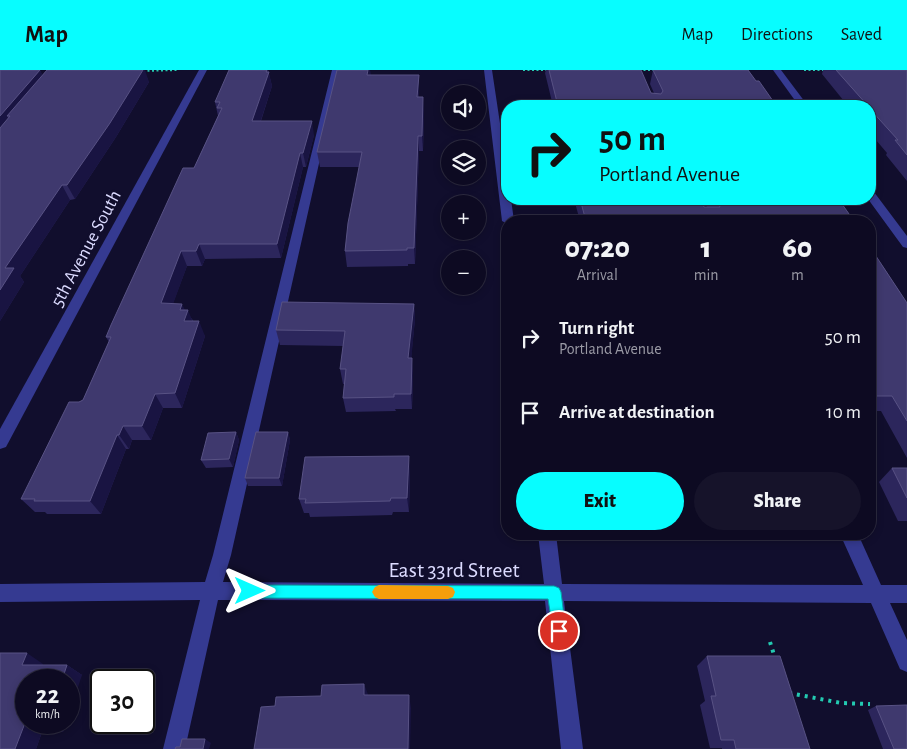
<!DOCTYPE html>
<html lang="en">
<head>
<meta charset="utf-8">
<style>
	body { margin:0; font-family:"Alegreya Sans",sans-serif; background:#16132a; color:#f1f3f6; height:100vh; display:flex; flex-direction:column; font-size:19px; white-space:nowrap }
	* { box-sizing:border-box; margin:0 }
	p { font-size:16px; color:#9a9aa5 }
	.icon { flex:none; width:28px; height:28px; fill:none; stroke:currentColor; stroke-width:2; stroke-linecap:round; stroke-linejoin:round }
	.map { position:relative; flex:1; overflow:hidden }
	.side { position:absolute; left:501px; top:145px; width:375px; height:325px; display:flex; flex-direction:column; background:#0d0a22; border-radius:20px; box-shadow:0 2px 8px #0003,0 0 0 1px #2d2b40 }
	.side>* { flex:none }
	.hud { position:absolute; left:501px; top:30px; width:375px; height:105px; border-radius:20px; box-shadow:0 2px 8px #0003,0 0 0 1px #2d2b40; background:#07fdff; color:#111; overflow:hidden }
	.buttons { position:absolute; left:441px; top:15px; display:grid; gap:10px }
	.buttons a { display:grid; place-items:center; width:45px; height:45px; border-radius:50%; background:#0d0a22; box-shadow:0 2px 8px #0003,0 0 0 1px #2d2b40; font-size:25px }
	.speed { position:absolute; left:15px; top:599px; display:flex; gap:10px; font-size:25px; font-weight:700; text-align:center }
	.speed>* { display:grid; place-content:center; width:65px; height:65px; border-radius:50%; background:#0d0a22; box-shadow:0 2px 8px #0003,0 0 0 1px #2d2b40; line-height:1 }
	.speed small { font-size:12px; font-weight:400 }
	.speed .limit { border:2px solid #111; border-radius:8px; background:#fff; color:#111 }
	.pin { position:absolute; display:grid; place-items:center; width:42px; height:42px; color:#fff; margin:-21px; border:2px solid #fff; border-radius:50%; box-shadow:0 1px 5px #0007 }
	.me { position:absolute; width:55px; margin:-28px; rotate:90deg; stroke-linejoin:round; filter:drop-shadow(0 0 4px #0008) }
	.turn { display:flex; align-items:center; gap:18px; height:105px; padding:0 15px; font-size:22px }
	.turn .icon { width:65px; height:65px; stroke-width:2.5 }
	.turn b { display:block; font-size:35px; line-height:42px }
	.eta { display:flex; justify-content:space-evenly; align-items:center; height:85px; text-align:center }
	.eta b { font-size:30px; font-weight:800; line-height:35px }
	.action { display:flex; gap:10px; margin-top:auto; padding:10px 15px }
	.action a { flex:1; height:58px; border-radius:30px; background:#07fdff; color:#111; font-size:20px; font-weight:800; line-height:58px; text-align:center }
	.action a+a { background:#16132a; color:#f1f3f6 }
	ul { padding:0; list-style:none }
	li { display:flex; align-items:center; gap:15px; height:75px; padding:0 15px }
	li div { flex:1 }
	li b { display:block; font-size:19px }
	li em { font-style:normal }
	header { display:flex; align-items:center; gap:30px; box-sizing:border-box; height:70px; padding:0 25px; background:#07fdff; color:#111 }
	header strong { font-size:24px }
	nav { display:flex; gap:28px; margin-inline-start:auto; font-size:18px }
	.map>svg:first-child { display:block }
</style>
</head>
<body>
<header>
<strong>Map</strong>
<nav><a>Map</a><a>Directions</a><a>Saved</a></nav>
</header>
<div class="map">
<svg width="907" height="679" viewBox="0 0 907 679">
	<rect width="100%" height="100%" fill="#110e2d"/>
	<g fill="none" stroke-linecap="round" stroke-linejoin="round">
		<g stroke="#23cab1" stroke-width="2" stroke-dasharray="2 2.5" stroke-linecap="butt">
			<polyline points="523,0 550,0"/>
			<polyline points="594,0 655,0"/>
			<polyline points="804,0 825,0"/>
			<polyline points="143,1 179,0"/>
		</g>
		<g stroke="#23cab1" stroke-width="4" stroke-dasharray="3 5" stroke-linecap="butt">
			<polyline points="770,572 775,588"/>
			<polyline points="789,623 841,633 870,634"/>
		</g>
		<g fill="#353a91" fill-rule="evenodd">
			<polygon points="199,0 207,0 6,377 0,379 0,359"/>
			<polygon points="332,0 340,0 231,485 223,512 544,514 538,464 556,464 562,514 863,515 840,464 858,464 881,515 907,515 907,533 890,533 907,570 907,602 900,599 871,533 564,531 583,679 561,679 545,531 218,530 185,679 163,679 200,530 0,532 0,514 205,512 213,485"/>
			<polygon points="484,0 492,0 508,107 508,129 511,129 514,151 508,151 508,154 502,151"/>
			<polygon points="773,0 781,0 808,36 799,36"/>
			<polygon points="870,121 874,122 907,166 907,178 903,177 868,129 870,129"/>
		</g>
	</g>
	<g fill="#2c265c">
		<polygon points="0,0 40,0 42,5 148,8 147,9 149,12 116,67 75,129 70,130 20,206 24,212 0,251"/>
		<polygon points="268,0 272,16 261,51 314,65 306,97 303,97 281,188 205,189 202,196 187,196 173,233 185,240 205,266 182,338 163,338 151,370 132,370 129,379 126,379 101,444 47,444 45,442 35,442 21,429 79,332 83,330 109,272 106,267 194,98 218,46 215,32"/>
		<polygon points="546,0 596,0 651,23 654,23 650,14 653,0 756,11 773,31 779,36 553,36 545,3"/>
		<polygon points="823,0 907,0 907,111 886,85 887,83 870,63 870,36 848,36 822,4"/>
		<polygon points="371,5 419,5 419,27 424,42 423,81 419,81 415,194 408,194 408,196 347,197 345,181 359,97 320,97 317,82"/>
		<polygon points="574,129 701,129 704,137 707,137 703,129 840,129 843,134 843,135 854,151 580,151"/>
		<polygon points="870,177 907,233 907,388 881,341 870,341"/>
		<polygon points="414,234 415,249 411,288 413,303 412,339 395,339 396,341 346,342 343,328 344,314 343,314 340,299 343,276 280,275 276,260"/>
		<polygon points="236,362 239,370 233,397 206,398 201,390"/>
		<polygon points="288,362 290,370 282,416 248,416 245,408"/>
		<polygon points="892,398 907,398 907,451 898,451 879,412"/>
		<polygon points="410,401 409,442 393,442 392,445 310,447 309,443 304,443 299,429"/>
		<polygon points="707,586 810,679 722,679 722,678 710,678 700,635 705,631 697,596"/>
		<polygon points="43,594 42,595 67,595 82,605 26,652 66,652 63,662 42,662 36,679 0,679"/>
		<polygon points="876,636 907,679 883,679 868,640"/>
	</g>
	<g fill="#191442">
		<polygon points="40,0 44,8 10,46 7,46 9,49 0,59 0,46"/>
		<polygon points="140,0 145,0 149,12 116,67 75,129 67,115"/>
		<polygon points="267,0 268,0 272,16 256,65 252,51"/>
		<polygon points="368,0 370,0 371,4 369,19 367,5"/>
		<polygon points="419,5 419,19 418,42 417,27"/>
		<polygon points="423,27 424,42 423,81 422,66"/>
		<polygon points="312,51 314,65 306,97 303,83"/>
		<polygon points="418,66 419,81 415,194 414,178"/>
		<polygon points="300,83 303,97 281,188 277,174"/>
		<polygon points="62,115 70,130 20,206 24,212 0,251 0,220 5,198"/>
		<polygon points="199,174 205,189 202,196 196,181"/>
		<polygon points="181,181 187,196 168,248 161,233"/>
		<polygon points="182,234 187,244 188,240 194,255 184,251 180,240"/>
		<polygon points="414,234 415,249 410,303 408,288"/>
		<polygon points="199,251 205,266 182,338 175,323"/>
		<polygon points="412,288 413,303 412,339 411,324"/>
		<polygon points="155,324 163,338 151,370 142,356"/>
		<polygon points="123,356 132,370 129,379 119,365"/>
		<polygon points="236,362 239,370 233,397 229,389"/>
		<polygon points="288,362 290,370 282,416 279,408"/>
		<polygon points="117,365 126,379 101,444 90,431"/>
		<polygon points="409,386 410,401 409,442 407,428"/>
		<polygon points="27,583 43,594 39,605 22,595"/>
		<polygon points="67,595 82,605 69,644 69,610 62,610"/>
		<polygon points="364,614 369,627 364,625"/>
		<polygon points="409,625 411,638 410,679 408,679"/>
		<polygon points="46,652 66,652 63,662 46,653"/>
		<polygon points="25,653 42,662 36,679 15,679"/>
		<polygon points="205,669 211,673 209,679 203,679"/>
	</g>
	<g fill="#3f396e" stroke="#585284">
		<polygon points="0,0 40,0 0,46"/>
		<polygon points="47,0 143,0 110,53 67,115 62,115 5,198 14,198 0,220 0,58 10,46 7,46"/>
		<polygon points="229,0 267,0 266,2 269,2 252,51 312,51 303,83 300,83 277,174 199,174 196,181 181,181 161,233 182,234 180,240 188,240 184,251 199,251 175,323 155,324 142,356 123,356 119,365 117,365 90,431 34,431 35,429 21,429 69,332 79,332 83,330 111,267 106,267 111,255 183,98 194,98 222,38 217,38 220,32 215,32"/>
		<polygon points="337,0 368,0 367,5 419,5 417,27 423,27 422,66 418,66 414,178 407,178 407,180 345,181 348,153 362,82 317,82"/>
		<polygon points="549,0 641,0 651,23 661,24 663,21 653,0 748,0 756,11 759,11 773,31 775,31 779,36 558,36"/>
		<polygon points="836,0 907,0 907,85 895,70 898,70 870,39 870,36 868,36"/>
		<polygon points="580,129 701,129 704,137 720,137 716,129 840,129 843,134 842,134 854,151 727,151 726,148 666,149 667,151 586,151"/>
		<polygon points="870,177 907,233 907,351 892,326 870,326"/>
		<polygon points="282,232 414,234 408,288 412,288 411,324 394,324 394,327 343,328 346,299 340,299 345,261 276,260"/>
		<polygon points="236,362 229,389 201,390 208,363"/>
		<polygon points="256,362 288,362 279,408 245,408"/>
		<polygon points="409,386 407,428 391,428 390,431 305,433 306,429 299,429 305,387"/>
		<polygon points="892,398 907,398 907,428"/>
		<polygon points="0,583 27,583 22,595 67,595 62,610 26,610 26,652 46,652 46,653 25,653 15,679 0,679"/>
		<polygon points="707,586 780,586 810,679 736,679 734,670 721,670 711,626 716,626"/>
		<polygon points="364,614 364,625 409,625 408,679 254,679 261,637 275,636 276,627 321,626 322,615"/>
		<polygon points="907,635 907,679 894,679 876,636"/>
		<polygon points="182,669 205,669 203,679 175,679 176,677 180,677"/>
	</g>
	<polygon fill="#07fdff" stroke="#05a4a6" points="250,515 554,516 559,518 561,522 566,561 564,566 559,568 554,566 548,529 250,528 245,526 243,521 245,517"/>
	<polygon fill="#f59e0b" points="379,515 448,516 453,518 455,522 453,527 448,529 379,529 375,527 372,522 375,517"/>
	<g text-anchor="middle" stroke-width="5" stroke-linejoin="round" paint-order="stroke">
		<g font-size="19" fill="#dcdbff" stroke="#110e2d">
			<text transform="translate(85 178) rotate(-62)" y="7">5th Avenue South</text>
		</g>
		<g font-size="22" fill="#dcdbff" stroke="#110e2d">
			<text x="454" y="507">East 33rd Street</text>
		</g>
	</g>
</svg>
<div class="buttons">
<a><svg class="icon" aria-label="sound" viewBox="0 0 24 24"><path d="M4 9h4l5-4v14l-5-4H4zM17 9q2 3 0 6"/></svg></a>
<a><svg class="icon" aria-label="layers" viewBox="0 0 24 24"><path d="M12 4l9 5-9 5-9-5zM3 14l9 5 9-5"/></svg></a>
<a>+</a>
<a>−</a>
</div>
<div class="speed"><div>22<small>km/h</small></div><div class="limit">30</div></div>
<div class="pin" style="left:559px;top:561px;background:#d93025"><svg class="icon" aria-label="arrive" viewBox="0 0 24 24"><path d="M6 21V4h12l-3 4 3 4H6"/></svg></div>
<svg class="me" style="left:250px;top:521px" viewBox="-20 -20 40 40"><path d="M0-17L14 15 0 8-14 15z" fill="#07fdff" stroke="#fff" stroke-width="4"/></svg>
<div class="hud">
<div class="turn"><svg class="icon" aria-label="right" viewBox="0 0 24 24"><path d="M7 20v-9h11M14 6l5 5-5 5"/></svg><div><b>50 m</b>Portland Avenue</div></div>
</div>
<section class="side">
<div class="eta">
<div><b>07:20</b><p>Arrival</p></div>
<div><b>1</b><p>min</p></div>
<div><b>60</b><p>m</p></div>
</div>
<ul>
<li><svg class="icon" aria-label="right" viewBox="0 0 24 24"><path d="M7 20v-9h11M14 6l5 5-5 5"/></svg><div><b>Turn right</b><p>Portland Avenue</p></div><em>50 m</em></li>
<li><svg class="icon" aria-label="arrive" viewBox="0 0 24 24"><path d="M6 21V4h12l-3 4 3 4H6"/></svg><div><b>Arrive at destination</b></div><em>10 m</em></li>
</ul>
<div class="action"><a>Exit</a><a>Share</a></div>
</section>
</div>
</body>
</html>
